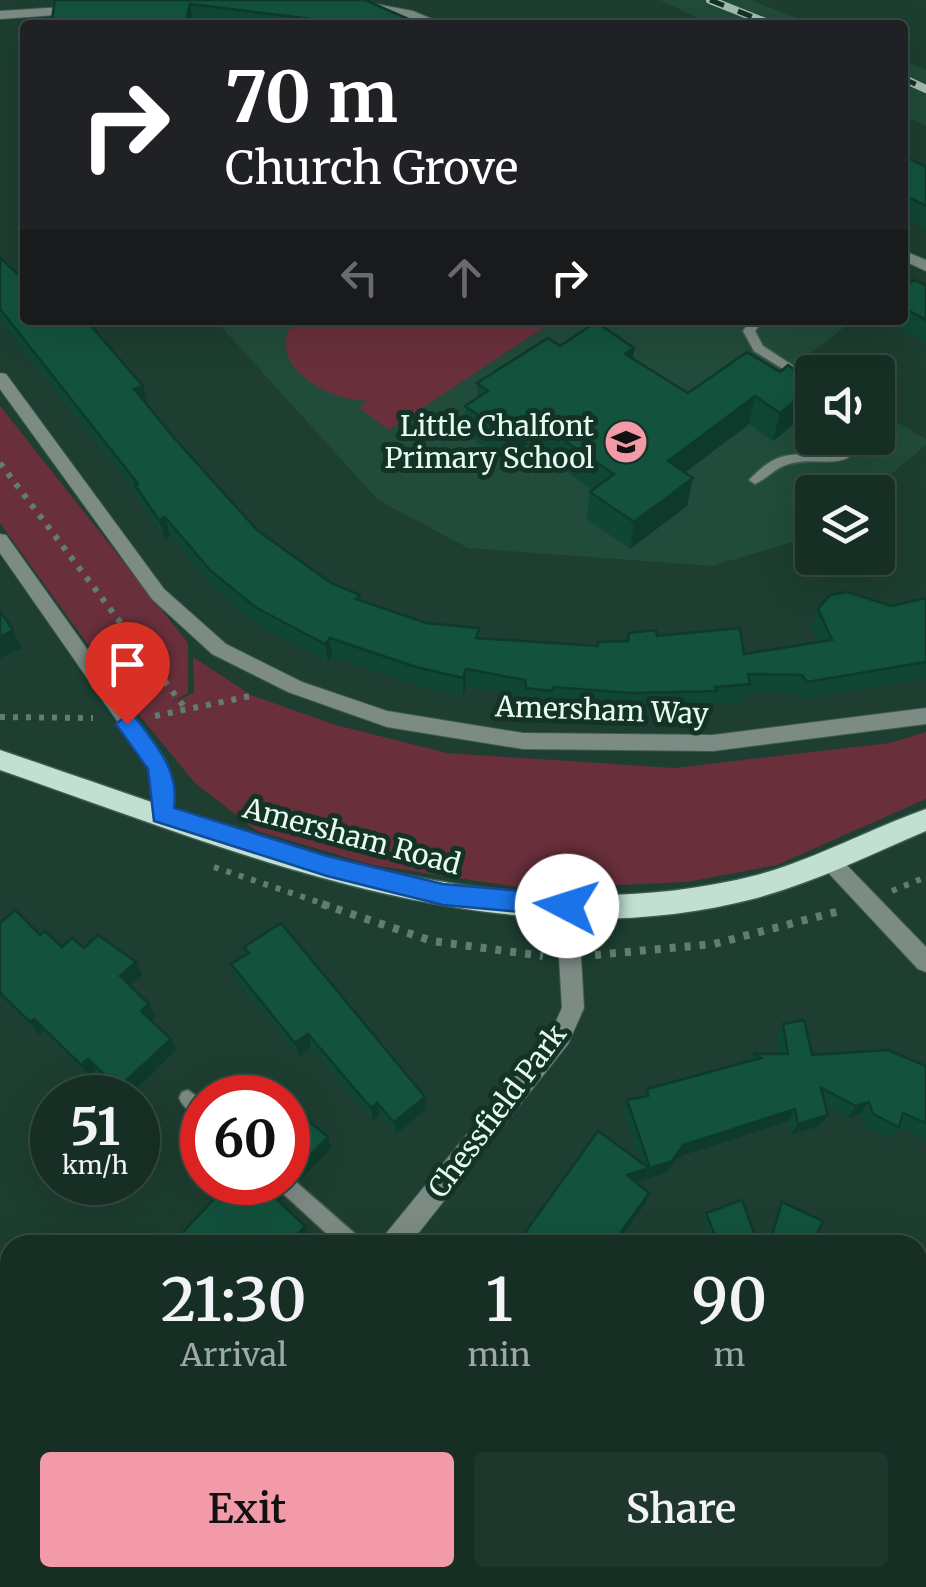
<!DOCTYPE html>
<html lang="en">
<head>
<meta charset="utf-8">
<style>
	body { margin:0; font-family:Merriweather,serif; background:#1f362c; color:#f1f3f6; height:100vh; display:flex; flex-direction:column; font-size:38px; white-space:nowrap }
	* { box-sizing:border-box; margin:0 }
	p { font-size:32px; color:#9ea8a6 }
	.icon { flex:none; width:55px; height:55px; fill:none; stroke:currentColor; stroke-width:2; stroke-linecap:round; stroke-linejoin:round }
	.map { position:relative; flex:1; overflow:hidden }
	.drawer { position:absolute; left:0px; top:1235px; width:928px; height:352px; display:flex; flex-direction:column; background:#162e24; border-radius:30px 30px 0 0; box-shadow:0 10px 40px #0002,0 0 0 2px #354a41 }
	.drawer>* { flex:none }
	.top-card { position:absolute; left:20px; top:20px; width:888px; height:305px; border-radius:10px; box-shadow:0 10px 40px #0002,0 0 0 2px #354a41; background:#202124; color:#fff; overflow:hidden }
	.controls { position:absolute; left:795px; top:355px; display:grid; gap:20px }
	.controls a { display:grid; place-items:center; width:100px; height:100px; border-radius:10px; background:#162e24; box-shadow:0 10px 40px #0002,0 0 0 2px #354a41; font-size:50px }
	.speed { position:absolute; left:30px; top:1075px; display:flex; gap:20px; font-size:50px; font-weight:700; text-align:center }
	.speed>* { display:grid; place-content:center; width:130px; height:130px; border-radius:50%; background:#162e24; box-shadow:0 10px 40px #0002,0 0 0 2px #354a41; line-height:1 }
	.speed small { font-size:25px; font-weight:400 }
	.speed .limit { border:15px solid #d22; background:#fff; color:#111 }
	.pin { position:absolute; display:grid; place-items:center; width:85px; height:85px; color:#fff; margin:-102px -42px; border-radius:50% 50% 50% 0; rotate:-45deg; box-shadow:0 0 10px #0007 }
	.pin .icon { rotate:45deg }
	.me { position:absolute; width:110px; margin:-55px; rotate:275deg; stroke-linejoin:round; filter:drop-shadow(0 0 8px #0008) }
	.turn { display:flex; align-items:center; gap:35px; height:210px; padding:0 40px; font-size:45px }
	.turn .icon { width:130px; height:130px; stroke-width:2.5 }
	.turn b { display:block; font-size:70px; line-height:85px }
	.lanes { display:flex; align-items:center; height:95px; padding:0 40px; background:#0003; justify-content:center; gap:50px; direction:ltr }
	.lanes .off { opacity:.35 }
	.eta { display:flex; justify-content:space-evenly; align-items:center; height:170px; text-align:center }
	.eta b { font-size:60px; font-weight:600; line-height:70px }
	.cta { display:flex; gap:20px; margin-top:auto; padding:20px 40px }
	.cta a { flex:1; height:115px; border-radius:10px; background:#f39aa9; color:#111; font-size:40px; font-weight:600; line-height:115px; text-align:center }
	.cta a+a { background:#1f362c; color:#f1f3f6 }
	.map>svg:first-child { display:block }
</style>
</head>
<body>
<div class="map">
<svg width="926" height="1587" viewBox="0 0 926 1587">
	<rect width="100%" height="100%" fill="#1d3e30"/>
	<g fill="#214b3a">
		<polygon points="660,0 751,0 814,25 712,25"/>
		<polygon points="903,60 926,70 926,126 903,115"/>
		<polygon points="215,320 854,320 796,364 812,374 812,438 878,438 878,411 926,439 926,445 869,492 812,492 812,536 712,566 468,548 378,500"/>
	</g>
	<g fill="#69303c">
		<path d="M 295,320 L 555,320 L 389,430 L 359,408 L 367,401 C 328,401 261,364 295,320 Z"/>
		<polygon points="0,406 188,643 188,693 170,703 194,693 193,657 251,695 336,725 447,753 674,768 890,743 926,732 926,799 777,865 687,882 529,889 372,865 257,831 195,783 139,715 0,523"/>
	</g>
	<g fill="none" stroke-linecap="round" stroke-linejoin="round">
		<defs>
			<g id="lane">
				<polygon points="751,320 763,320 755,331 763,346 812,378 812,387 754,351 743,331"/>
				<path d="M 855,438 L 867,438 C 845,475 822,455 789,464 C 776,467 767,479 755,484 L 749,480 C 758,471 768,461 781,457 C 807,449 839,464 855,438 Z"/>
				<path d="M 188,1090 L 202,1100 L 202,1119 C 193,1116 183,1107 179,1098 L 182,1092 Z"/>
				<polygon points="288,1175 360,1238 362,1245 339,1245 277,1188 274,1182 288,1182"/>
			</g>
			<g id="street">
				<polygon points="365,2 413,11 446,25 428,25 361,9 361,3"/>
				<polygon points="80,6 84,7 84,13 0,19 0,11"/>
				<polygon points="902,250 926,260 926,271 902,260"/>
				<polygon points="0,373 6,374 164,589 226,644 302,682 387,711 523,733 713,735 926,708 926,724 713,751 523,749 387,727 288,692 212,654 152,599 0,389"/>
				<polygon points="0,534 6,535 166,760 175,794 169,820 162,823 155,820 152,814 155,794 150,768 0,553"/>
				<polygon points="828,850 835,853 926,947 926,972 918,969 821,865 818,859 821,853"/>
				<polygon points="567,897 574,899 578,906 584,1008 568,1044 409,1245 381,1245 384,1236 552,1030 562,1008 556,906 560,899"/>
				<polygon points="926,1506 926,1538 918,1542 918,1510"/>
				<polygon points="110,1578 141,1578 137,1587 106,1587"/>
				<polygon points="847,1578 880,1578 876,1587 843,1587"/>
			</g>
			<path id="primary" d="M 0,750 C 241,831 499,941 757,875 C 816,859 869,829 926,809 L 926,831 C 870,855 815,882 757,898 C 499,966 240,853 0,770 Z"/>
		</defs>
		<use href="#lane" stroke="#3d5c4f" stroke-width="3"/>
		<use href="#street" stroke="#3d5c4f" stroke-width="2"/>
		<use href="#primary" stroke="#3d5c4f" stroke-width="3"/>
		<g stroke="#617d70" stroke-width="6" stroke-dasharray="5 8" stroke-linecap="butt">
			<polyline points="0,463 185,708"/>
			<polyline points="155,716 255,695"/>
			<polyline points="0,717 93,718"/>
			<polyline points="214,867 330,906"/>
			<polyline points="892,891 926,877"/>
		</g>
		<g stroke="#617d70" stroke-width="8" stroke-dasharray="6 9" stroke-linecap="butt">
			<polyline points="322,904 432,941 543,956"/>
			<polyline points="595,955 714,944 843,910"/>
		</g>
		<use href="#lane" fill="#7c8b84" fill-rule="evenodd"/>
		<use href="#street" fill="#7c8b84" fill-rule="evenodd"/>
		<use href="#primary" fill="#c1e0d1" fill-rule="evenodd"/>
		<defs>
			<g id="rail">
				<polyline points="710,0 773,25"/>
				<polyline points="902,78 926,89"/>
			</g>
		</defs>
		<use href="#rail" stroke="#a5bcb2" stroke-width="8"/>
		<use href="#rail" stroke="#123326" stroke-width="5" stroke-dasharray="15" stroke-linecap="butt"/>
	</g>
	<g fill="#104734">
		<polygon points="55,0 365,0 422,25 205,25 193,24 193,25 51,25"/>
		<polygon points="902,155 926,167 926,229 902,217"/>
		<polygon points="0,258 147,405 175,439 257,530 331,583 360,601 426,623 479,628 479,638 597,646 657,636 744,654 818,642 811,627 818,609 891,606 926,598 926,679 800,699 796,693 748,692 745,702 714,704 712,708 630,711 552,705 550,709 524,706 524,697 466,686 463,696 417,685 332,656 328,662 259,626 214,588 170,536 165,539 140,504 138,496 0,320"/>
		<polygon points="926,285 926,343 883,320 902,320 902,289"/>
		<polygon points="560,346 634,348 633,359 688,393 747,352 809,412 773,441 749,424 684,473 687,506 630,549 587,519 590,492 593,490 527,445 504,461 465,434 465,406 477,398 477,383"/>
		<polygon points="0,923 40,935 62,947 84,948 136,962 142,975 130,985 155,1016 151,1020 171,1039 176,1050 127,1098 123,1098 96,1070 89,1077 43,1031 39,1035 0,996"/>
		<polygon points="244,947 425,1097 426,1109 396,1134 379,1115 373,1120 311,1047 299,1056 236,979 231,964 246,954"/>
		<polygon points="783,1024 812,1055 926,1066 926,1139 899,1128 889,1139 863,1126 860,1114 848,1118 826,1107 828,1115 819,1126 790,1135 788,1121 678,1157 667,1172 646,1179 646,1177 645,1179 636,1182 649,1193 645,1204 615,1245 516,1245 640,1162 623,1112 627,1100 644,1096 647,1089 750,1061 753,1054 779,1054 776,1037"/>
		<polygon points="288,1122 331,1148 300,1180 288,1172"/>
		<polygon points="782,1202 811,1245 777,1245 768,1240 778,1208"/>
		<polygon points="706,1213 756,1238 752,1243 745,1245 714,1245 703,1218"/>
	</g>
	<g fill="#0d3a2b">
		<polygon points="190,4 193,24 193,25 187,25 186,20"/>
		<polygon points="634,348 631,376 625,354"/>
		<polygon points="143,386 148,406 134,389"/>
		<polygon points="812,387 812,398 809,412 773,441 780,413"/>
		<polygon points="755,396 749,424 663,489 668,461"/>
		<polygon points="529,417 527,445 504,461 505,433"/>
		<polygon points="693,478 687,506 630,549 634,522"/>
		<polygon points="165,517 170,536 165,539 159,520"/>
		<polygon points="13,630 21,648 0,658 0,637"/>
		<polygon points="330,638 332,656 328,662 325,644"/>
		<polygon points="466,669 466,686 463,696 463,678"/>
		<polygon points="136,962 142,975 126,988 120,976"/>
		<polygon points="149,1004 155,1016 147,1024 141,1011"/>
		<polygon points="34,1019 43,1031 39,1035 30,1022"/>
		<polygon points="308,1034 311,1047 299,1056 295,1043"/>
		<polygon points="171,1039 176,1050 127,1098 124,1098 118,1088"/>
		<polygon points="88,1059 96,1070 89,1077 81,1065"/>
		<polygon points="425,1097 426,1109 396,1134 394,1122"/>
		<polygon points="869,1102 860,1114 848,1118 856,1106"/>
		<polygon points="377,1103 379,1115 373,1120 371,1108"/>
		<polygon points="795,1109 788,1121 678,1157 667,1172 646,1179 650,1168 683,1145"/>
		<polygon points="828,1115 819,1126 790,1135 798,1124"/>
		<polygon points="328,1137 331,1148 300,1180 296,1170"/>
		<polygon points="649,1168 645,1179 624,1185 627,1175"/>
		<polygon points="278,1188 283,1198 276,1205 272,1195"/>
		<polygon points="649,1193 645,1204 615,1245 612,1245"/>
		<polygon points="305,1226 309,1235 300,1245 288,1245"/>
		<polygon points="756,1238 752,1243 745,1245 733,1245"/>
		<polygon points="0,1459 10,1463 10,1477 0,1461"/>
		<polygon points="10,1541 10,1555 0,1564 0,1550"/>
	</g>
	<g fill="#13533d" stroke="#0d3a2b" stroke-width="2.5">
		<polygon points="55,0 365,0 422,25 359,25 190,4 186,20 146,23 146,25 51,25"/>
		<polygon points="902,155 926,167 926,206 902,194"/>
		<polygon points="0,258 19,275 25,272 25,320 86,320 143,386 134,389 175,439 257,530 331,583 360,595 356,599 426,623 479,628 476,638 598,646 598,642 628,641 629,633 656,630 657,636 740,628 744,654 832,640 818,609 830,595 848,592 891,606 926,598 926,662 807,682 802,675 748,674 750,684 715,687 717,691 633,693 553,687 552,691 526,688 525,680 466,669 463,678 416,667 330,638 325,644 255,607 210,570 165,517 159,520 135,485 138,484 0,309"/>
		<polygon points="914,280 926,285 926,320 902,307 902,289"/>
		<polygon points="596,322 634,348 625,354 688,393 747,352 780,372 788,365 812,381 812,387 780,413 755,396 668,461 693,478 634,522 590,492 614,474 529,417 505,433 465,406 488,391 477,383 548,338 560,346"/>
		<polygon points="0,611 13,630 0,637"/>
		<polygon points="15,910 40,935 45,931 62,947 72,938 84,948 98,935 136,962 120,976 149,1004 141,1011 171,1039 118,1088 88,1059 81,1065 34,1019 30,1022 0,993 0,923"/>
		<polygon points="281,923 425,1097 394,1122 377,1103 371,1108 308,1034 295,1043 231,964 249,953 244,947"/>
		<polygon points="804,1020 812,1055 888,1050 926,1066 926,1123 903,1113 899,1127 873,1114 869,1102 856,1106 821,1088 828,1115 798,1124 795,1109 683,1145 672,1161 650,1168 627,1100 648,1096 647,1089 761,1058 753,1054 788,1054 783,1024"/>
		<polygon points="298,1112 328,1137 296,1170 288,1164 288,1122"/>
		<polygon points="598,1131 649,1168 627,1175 649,1193 612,1245 516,1245"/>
		<polygon points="230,1182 274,1182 278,1188 272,1195 305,1226 288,1245 171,1245"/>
		<polygon points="742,1200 756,1238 733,1245 719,1245 706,1213"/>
		<polygon points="782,1202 823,1221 811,1245 790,1245 772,1235"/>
		<polygon points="918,1378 926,1388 926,1397 918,1405"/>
		<polygon points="0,1461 10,1477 10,1541 0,1550"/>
		<polygon points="266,1578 354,1578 346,1587 259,1587"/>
		<polygon points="570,1578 743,1578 732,1587 558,1587"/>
	</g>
	<path fill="#1a73e8" stroke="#114b97" stroke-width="2.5" d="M 127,715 L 135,717 C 156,745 180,771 174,808 L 327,856 L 443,884 L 567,895 L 576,898 L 579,906 L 576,913 L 567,916 L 443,905 L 327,876 L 154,821 L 148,769 L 116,724 Z"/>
	<defs>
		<symbol id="school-disc" viewBox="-11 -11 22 22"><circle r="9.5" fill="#f39aa9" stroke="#123326"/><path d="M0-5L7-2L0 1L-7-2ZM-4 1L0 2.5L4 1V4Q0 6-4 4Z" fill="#111"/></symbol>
	</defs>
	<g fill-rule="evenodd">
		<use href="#school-disc" x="601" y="417" width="50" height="50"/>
	</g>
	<g text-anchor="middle" stroke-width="10" stroke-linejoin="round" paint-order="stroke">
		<g font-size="28" fill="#e8faf1" stroke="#123326" text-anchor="end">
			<text x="594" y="436">Little Chalfont<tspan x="594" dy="32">Primary School</tspan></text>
		</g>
		<g font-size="28" fill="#e8faf1" stroke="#123326">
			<text transform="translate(602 710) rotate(2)" y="10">Amersham Way</text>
			<text transform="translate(352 836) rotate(15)" y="10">Amersham Road</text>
			<text transform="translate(497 1111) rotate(-53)" y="10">Chessfield Park</text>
		</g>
	</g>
</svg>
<div class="controls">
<a><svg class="icon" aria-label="sound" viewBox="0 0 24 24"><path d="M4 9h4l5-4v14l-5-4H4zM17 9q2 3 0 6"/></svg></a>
<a><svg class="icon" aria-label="layers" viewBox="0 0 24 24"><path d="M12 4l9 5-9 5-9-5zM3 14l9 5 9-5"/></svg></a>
</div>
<div class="speed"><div>51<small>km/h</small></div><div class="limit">60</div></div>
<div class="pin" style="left:127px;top:724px;background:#d93025"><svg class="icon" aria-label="arrive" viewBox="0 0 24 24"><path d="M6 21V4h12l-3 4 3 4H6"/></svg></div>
<svg class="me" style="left:567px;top:906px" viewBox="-20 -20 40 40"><circle r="19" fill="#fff"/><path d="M0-13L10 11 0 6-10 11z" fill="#1a73e8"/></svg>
<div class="top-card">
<div class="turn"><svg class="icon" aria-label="right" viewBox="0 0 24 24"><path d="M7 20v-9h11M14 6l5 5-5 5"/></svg><div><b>70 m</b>Church Grove</div></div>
<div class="lanes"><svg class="icon off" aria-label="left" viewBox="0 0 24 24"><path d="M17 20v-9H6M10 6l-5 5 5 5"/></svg><svg class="icon off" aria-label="ahead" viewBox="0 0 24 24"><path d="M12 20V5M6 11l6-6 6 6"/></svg><svg class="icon" aria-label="right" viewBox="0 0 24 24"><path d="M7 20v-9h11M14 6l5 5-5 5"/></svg></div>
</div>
<section class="drawer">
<div class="eta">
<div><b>21:30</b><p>Arrival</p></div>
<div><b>1</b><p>min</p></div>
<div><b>90</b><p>m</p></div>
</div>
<div class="cta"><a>Exit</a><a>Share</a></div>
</section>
</div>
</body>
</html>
